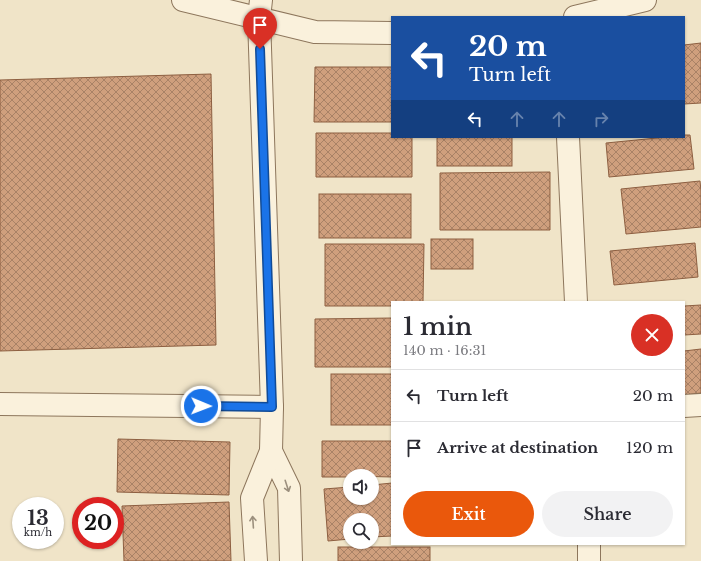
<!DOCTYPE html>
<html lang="en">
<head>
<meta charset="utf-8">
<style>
	body { margin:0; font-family:"Libre Baskerville",serif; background:#f2f2f3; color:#2b2b33; height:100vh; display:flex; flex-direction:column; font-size:15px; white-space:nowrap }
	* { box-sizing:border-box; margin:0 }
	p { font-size:13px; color:#7c7c81 }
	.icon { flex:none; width:22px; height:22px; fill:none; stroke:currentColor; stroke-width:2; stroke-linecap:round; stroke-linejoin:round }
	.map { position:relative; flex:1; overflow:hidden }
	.panel { position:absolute; left:391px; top:301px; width:294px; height:244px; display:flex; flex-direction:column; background:#fff; border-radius:0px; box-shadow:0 1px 3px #0004 }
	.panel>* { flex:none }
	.top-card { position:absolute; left:391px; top:16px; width:294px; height:122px; border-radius:0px; box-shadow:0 1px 3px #0004; background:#1a4fa0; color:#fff; overflow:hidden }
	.buttons { position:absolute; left:343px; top:469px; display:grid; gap:8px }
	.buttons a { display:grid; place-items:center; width:36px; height:36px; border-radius:50%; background:#fff; box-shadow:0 1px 3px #0004; font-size:20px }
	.speed { position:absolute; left:12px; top:497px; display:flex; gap:8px; font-size:20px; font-weight:700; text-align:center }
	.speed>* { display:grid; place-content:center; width:52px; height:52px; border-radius:50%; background:#fff; box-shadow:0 1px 3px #0004; line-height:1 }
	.speed small { font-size:10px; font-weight:400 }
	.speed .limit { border:6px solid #d22; background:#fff; color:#111 }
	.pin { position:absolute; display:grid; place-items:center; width:34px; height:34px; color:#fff; margin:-41px -17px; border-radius:50% 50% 50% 0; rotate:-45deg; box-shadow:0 0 4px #0007 }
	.pin .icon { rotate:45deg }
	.me { position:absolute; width:44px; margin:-22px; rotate:91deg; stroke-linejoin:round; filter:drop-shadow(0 0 3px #0008) }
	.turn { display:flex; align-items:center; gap:14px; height:84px; padding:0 12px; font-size:18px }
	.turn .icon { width:52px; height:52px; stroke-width:2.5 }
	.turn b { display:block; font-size:28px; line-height:34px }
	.lanes { display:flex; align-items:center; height:38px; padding:0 12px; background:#0003; justify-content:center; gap:20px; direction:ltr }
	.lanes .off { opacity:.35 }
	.round { display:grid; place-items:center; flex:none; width:42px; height:42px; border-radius:21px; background:#f2f2f3 }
	.headline { display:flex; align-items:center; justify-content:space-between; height:68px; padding:0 12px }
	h1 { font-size:24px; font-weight:600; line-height:30px }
	.primary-button { display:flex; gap:8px; margin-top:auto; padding:8px 12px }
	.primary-button a { flex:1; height:46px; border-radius:24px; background:#ea580c; color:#fff; font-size:16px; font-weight:600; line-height:46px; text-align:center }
	.primary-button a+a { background:#f2f2f3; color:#2b2b33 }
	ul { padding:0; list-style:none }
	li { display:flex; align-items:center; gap:12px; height:52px; padding:0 12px; border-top:1px solid #e1e1e2 }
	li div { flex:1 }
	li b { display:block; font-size:15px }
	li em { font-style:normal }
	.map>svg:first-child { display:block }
</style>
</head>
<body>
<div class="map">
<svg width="701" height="561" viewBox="0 0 701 561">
	<defs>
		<pattern id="building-cross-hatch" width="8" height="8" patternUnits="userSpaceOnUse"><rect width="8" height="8" fill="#cf9f7d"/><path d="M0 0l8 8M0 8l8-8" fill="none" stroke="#a98266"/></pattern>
	</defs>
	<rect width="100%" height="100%" fill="#f0e4c8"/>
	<g fill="url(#building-cross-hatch)" stroke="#8d5f41">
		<polygon points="701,43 701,103 684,104 684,45"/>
		<polygon points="315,67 392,67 392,122 314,122"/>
		<polygon points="211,74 216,345 0,351 0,80"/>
		<polygon points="316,133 392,133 392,137 412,137 412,177 316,177"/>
		<polygon points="684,135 690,135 694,169 609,177 606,143 667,137 684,137"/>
		<rect x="437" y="137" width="75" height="29"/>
		<polygon points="550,172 550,230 440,230 440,173"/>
		<polygon points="700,181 701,191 701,227 626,234 621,189"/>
		<rect x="319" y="194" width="92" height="44"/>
		<rect x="431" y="239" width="42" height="30"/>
		<polygon points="695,243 698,277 614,285 610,251"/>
		<polygon points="325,244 424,244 423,302 392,302 392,306 325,306"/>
		<polygon points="701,305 701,334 684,335 684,306"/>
		<polygon points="392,318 392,367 315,367 315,319"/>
		<polygon points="701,349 701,393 684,395 684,351"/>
		<rect x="331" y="374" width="61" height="51"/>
		<polygon points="118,439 230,442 229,495 117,492"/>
		<polygon points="322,441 392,441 392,477 350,476 350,477 322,477"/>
		<polygon points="392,483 392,536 372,537 372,520 350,520 350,539 328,541 324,489 350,487 350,498 372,498 372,485"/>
		<polygon points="229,502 231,561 124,561 122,506"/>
		<rect x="338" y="547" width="92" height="14"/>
	</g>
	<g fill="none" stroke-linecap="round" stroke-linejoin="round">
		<defs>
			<g id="minor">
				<polyline points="183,0 315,32 392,33"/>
				<polyline points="575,17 645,0"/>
				<polyline points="568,137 576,302"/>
				<polyline points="0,404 272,407"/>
				<polyline points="684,406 701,405"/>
				<polyline points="271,451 289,488 291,561"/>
				<polyline points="589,544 589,561"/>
				<polyline points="256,561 252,498 271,451 272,407 259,18 261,0"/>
			</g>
		</defs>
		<use href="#minor" stroke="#8d765c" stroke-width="24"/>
		<use href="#minor" stroke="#faf1dc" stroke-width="22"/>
	</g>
	<defs><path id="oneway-shaft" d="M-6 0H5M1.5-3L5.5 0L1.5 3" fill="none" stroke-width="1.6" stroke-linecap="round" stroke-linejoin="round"/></defs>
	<g stroke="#9c907e">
		<use href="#oneway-shaft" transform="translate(287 486) rotate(72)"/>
		<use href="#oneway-shaft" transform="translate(253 522) rotate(-94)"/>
	</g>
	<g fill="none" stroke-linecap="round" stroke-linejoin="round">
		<defs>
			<polyline id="route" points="201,406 272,407 260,49"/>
		</defs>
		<use href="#route" stroke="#114b97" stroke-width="10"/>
		<use href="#route" stroke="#1a73e8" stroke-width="7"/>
	</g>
</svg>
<div class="buttons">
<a><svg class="icon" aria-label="sound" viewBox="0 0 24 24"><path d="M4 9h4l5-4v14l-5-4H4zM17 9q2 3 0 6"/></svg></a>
<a><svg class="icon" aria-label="search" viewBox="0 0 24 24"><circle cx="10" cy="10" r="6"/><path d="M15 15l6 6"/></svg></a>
</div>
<div class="speed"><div>13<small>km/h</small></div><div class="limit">20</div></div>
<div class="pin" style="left:260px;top:49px;background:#d93025"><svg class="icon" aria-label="arrive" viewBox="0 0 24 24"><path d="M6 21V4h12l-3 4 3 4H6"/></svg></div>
<svg class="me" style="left:201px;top:406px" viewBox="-20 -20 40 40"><circle r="17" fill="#1a73e8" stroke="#fff" stroke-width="3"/><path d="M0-11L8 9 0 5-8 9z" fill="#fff"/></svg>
<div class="top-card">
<div class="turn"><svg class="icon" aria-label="left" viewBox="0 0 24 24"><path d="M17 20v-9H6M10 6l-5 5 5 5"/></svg><div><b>20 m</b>Turn left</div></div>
<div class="lanes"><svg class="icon" aria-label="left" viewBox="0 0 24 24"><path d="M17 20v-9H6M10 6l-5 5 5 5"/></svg><svg class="icon off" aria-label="ahead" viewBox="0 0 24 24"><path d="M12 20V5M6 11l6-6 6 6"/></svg><svg class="icon off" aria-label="ahead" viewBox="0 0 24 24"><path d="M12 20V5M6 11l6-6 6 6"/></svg><svg class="icon off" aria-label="right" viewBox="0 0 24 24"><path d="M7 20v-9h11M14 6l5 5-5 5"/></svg></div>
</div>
<section class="panel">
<div class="headline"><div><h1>1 min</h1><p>140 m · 16:31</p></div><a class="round" style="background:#d93025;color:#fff"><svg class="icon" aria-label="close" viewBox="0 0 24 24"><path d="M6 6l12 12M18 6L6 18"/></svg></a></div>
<ul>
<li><svg class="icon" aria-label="left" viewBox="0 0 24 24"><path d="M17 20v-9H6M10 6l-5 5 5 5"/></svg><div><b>Turn left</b></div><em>20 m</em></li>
<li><svg class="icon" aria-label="arrive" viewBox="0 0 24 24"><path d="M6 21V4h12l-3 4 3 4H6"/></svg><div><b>Arrive at destination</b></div><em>120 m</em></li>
</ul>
<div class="primary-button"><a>Exit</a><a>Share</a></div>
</section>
</div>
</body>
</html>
